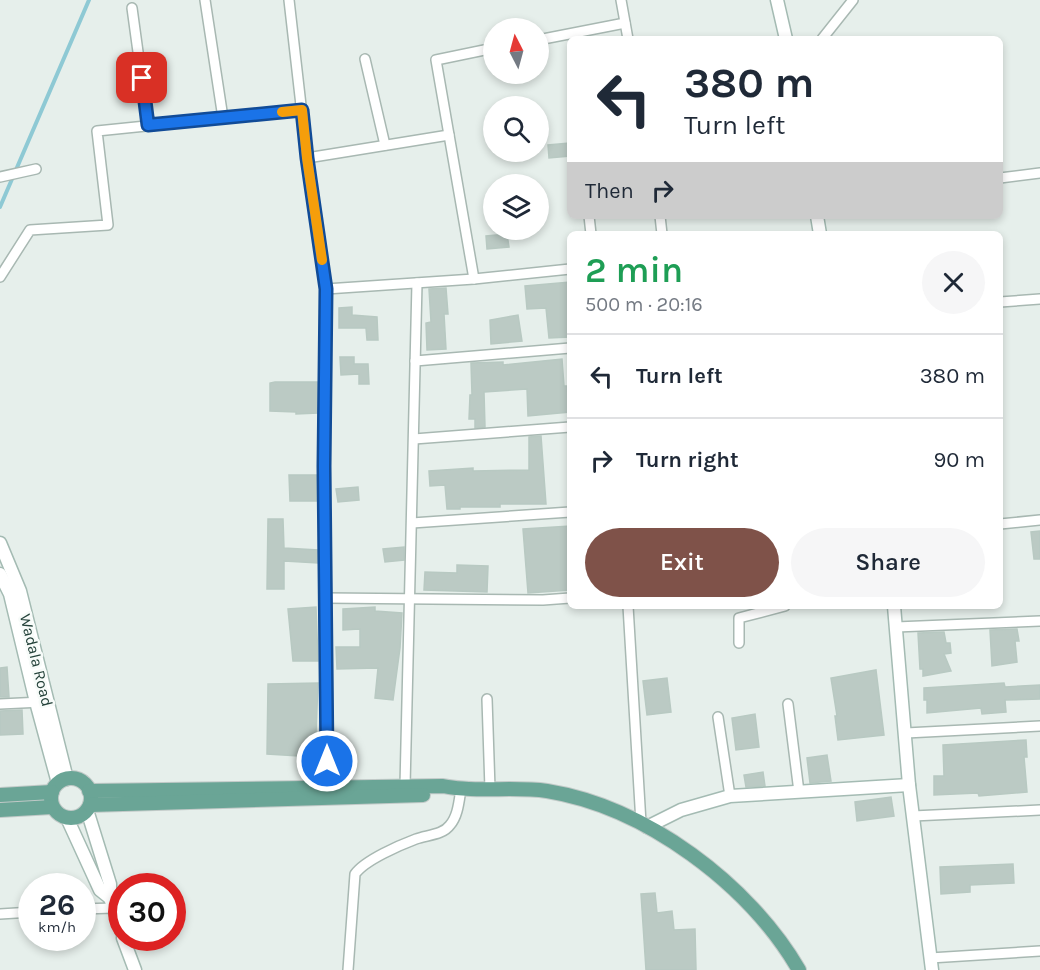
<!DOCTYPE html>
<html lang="en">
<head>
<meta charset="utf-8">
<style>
	body { margin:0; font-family:Karla,sans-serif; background:#f6f6f7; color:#1f2937; height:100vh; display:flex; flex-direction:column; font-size:22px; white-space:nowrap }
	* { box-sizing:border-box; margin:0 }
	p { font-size:20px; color:#747a83 }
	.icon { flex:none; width:33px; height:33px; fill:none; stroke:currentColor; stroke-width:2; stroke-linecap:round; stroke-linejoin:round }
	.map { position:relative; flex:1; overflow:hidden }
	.panel { position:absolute; left:567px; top:231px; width:436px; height:378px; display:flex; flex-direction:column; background:#fff; border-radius:9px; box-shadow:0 3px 9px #0003 }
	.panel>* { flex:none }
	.guide { position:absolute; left:567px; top:36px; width:436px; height:183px; border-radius:9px; box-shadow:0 3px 9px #0003; background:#fff; color:#1f2937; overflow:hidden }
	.needle { width:39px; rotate:354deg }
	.tools { position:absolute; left:483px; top:18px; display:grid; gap:12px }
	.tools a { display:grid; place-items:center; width:66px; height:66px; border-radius:50%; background:#fff; box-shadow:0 3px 9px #0003; font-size:30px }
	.speed { position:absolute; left:18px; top:873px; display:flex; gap:12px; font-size:30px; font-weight:700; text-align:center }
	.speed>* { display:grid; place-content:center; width:78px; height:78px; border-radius:50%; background:#fff; box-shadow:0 3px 9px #0003; line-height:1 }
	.speed small { font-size:15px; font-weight:400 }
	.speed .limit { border:9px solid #d22; background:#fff; color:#111 }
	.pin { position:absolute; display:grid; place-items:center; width:51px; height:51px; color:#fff; margin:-26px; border-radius:12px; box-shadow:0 3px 9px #0006 }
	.me { position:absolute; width:66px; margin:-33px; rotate:0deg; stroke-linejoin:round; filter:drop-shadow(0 0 4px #0008) }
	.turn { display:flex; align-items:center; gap:21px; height:126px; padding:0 18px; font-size:27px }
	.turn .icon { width:78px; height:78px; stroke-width:2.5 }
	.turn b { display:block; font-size:42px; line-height:51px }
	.then { display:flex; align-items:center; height:57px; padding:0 18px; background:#0003; gap:12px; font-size:22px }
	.round { display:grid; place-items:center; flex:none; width:63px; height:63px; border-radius:32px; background:#f6f6f7 }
	.overview { display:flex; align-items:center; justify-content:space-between; height:102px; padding:0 18px }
	h1 { font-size:36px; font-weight:600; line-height:45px; color:#1e9e55 }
	.button { display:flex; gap:12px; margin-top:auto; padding:12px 18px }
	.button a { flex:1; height:69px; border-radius:36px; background:#7f5249; color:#fff; font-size:24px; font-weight:600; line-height:69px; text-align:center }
	.button a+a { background:#f6f6f7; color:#1f2937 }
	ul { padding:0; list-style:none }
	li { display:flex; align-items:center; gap:18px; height:84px; padding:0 18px; border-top:2px solid #e0e1e3 }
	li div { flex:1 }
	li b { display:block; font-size:22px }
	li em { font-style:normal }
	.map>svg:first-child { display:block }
</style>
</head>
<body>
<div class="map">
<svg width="1040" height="970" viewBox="0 0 1040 970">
	<rect width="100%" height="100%" fill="#e6efeb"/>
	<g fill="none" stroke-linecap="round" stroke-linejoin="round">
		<polyline stroke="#8ec9d4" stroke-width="4" points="0,207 89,0"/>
	</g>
	<g fill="#bbcac4" stroke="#b8c9c2" stroke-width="1.5">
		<polygon points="569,143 570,156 549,158 548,145"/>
		<polygon points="507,234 509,247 487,249 486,236"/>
		<polygon points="570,282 570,337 549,338 546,308 527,309 525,286"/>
		<polygon points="446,288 448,314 444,314 446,349 427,350 426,323 431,322 429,289"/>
		<polygon points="352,307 352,315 377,317 378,340 367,340 366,328 339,328 339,308"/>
		<polygon points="518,315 522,341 491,344 490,320"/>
		<polygon points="340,357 354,357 354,364 368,364 369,384 359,384 359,374 341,375"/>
		<polygon points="562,359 564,386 567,386 570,412 528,416 527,389 484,392 485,427 475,428 475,419 469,419 470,395 472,395 471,363 503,362 503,365"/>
		<polygon points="275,382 318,382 318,413 296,414 296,412 270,411 270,383"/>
		<polygon points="541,436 546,504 500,504 500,507 460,507 460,509 447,509 445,485 430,486 429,471 473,468 473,471 529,470 529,437"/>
		<polygon points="289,475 317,475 317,501 290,501"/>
		<polygon points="358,487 359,500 338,502 336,489"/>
		<polygon points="268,519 283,519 284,548 318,550 318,563 284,561 284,589 267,589"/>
		<polygon points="570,526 570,590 528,593 523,529"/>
		<polygon points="1040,531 1040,559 1034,559 1031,532"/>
		<polygon points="404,547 404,560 385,562 383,549"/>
		<polygon points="457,565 488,566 487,592 424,590 425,572 457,573"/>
		<polygon points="316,607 318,661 293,661 288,609"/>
		<polygon points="375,607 375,611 402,613 400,648 393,700 375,698 378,668 337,669 336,647 360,647 360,629 343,630 343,609"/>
		<polygon points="1017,629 1019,641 1015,641 1017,662 992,666 990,630"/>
		<polygon points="944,632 946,643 950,643 951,653 944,654 951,671 923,676 923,669 920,669 918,633"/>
		<polygon points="7,667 9,697 0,697 0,668"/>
		<polygon points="876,670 884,735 838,740 835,716 837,716 831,678"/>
		<polygon points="667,678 671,712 647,715 643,681"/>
		<polygon points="318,683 315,757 267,754 268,684"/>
		<polygon points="1004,683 1005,687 1040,685 1040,699 1005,700 1006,712 982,714 981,708 927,713 927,700 924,700 924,688"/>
		<polygon points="22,710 23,734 0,735 0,711"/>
		<polygon points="755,714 759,747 736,750 732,718"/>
		<polygon points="1026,740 1027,757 1024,757 1027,792 979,796 978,793 934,795 934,776 944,776 943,745"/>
		<polygon points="827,755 831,781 810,783 807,758"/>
		<polygon points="763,772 765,786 746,787 744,775"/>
		<polygon points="891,797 894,816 857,821 855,802"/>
		<polygon points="1013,864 1014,883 970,885 970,892 941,894 940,867"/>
		<polygon points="655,893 657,913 672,911 674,930 695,929 696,970 646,970 641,894"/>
	</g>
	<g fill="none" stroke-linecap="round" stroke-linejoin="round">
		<defs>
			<g id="street">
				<polyline points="205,0 223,118"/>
				<polyline points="289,0 307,158 326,289 324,467 326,793"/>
				<polyline points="621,0 628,39"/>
				<polyline points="132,8 148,125"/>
				<polyline points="822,39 853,0"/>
				<polyline points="538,40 625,23"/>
				<polyline points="365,59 385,145"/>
				<polyline points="307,158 449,135"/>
				<polyline points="0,177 36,169"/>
				<polyline points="1000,178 1040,173"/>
				<polyline points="589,216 591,234"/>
				<polyline points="660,216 662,234"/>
				<polyline points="0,277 30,230 108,225 97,131 302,110"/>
				<polyline points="474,279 436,60 494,48"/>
				<polyline points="326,289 474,279 570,269"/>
				<polyline points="1000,302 1040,299"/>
				<polyline points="415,361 570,348"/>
				<polyline points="414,439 570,427"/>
				<polyline points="412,523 570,512"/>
				<polyline points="1000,524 1040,520"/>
				<polyline points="325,598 543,600 570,598"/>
				<polyline points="628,606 641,823"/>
				<polyline points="896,627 1040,621"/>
				<polyline points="739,643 739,618 785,606"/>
				<polyline points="487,699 490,789"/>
				<polyline points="0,704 42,702"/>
				<polyline points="788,704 799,792"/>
				<polyline points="718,717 730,796"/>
				<polyline points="906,733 1040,726"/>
				<polyline points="405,786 417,283"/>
				<polyline points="913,816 1040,810"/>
				<polyline points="82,909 113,908"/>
				<polyline points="0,914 32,912"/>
				<polyline points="930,958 1040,951"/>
				<path d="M 348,970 L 355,874 C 365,860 400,845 416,839 C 427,835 443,835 450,825 C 458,816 459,801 461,789"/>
			</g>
			<g id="secondary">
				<polyline points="777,0 786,39"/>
				<polyline points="817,216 820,234"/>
				<polyline points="0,543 20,591 67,779"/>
				<polyline points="0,574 10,594 36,702 58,783"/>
				<polyline points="894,606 909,785 932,970"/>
				<polyline points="87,810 110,884 110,898 122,932"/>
				<polyline points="67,818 100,890 110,898"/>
				<polyline points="647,827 681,810 730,796 909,785"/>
				<polyline points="123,938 135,970"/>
			</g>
			<g id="primary">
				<circle cx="71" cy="798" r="20"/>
				<path d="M 89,791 L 443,786 C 477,793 512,786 547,791 C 646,807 749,884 799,970"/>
				<polyline points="0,795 52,792"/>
				<polyline points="90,805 423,795"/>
				<polyline points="0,810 52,807"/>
			</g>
		</defs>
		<use href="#street" stroke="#a8b8b2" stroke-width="12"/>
		<use href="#secondary" stroke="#a4bbb3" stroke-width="15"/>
		<use href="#primary" stroke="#c2cac8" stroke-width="16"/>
		<use href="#street" stroke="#fff" stroke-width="9"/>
		<use href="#secondary" stroke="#fff" stroke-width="12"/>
		<use href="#primary" stroke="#6aa596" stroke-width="14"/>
	</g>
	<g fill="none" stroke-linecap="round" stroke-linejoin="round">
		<defs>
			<polyline id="route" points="142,78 148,125 302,110 307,158 326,289 324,466 327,761"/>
		</defs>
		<use href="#route" stroke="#114b97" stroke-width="15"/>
		<use href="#route" stroke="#1a73e8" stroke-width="10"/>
		<polyline stroke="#f59e0b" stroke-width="10" points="282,112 302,110 307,158 322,260"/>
	</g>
	<g text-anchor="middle" stroke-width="5" stroke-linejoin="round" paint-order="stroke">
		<g font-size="16" fill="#24423a" stroke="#f7fbf9">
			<text transform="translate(37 660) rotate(76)" y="6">Wadala Road</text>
		</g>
	</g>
</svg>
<div class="tools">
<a><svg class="needle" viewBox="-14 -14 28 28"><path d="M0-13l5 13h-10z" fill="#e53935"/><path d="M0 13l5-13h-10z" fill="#747a83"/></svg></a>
<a><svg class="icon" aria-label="search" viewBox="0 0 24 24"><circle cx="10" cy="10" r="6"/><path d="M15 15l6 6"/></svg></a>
<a><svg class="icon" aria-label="layers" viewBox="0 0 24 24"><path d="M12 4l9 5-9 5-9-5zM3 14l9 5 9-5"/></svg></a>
</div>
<div class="speed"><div>26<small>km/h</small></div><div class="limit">30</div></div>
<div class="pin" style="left:142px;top:78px;background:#d93025"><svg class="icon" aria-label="arrive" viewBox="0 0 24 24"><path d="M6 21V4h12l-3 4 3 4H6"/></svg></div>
<svg class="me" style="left:327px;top:761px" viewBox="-20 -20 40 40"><circle r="17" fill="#1a73e8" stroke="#fff" stroke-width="3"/><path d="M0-11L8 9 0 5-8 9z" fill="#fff"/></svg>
<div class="guide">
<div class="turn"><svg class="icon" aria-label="left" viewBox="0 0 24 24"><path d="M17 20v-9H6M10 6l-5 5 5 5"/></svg><div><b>380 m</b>Turn left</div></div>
<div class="then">Then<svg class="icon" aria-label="right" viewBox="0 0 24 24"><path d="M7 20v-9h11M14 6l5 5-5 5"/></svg></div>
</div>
<section class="panel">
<div class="overview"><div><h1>2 min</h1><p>500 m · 20:16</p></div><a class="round"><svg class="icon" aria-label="close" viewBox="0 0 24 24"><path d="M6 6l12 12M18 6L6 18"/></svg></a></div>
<ul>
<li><svg class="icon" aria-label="left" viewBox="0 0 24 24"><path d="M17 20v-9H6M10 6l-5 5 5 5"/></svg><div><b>Turn left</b></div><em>380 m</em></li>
<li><svg class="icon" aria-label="right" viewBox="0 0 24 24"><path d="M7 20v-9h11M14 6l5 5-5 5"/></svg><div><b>Turn right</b></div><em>90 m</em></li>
</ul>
<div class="button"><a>Exit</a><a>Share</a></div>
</section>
</div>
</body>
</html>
